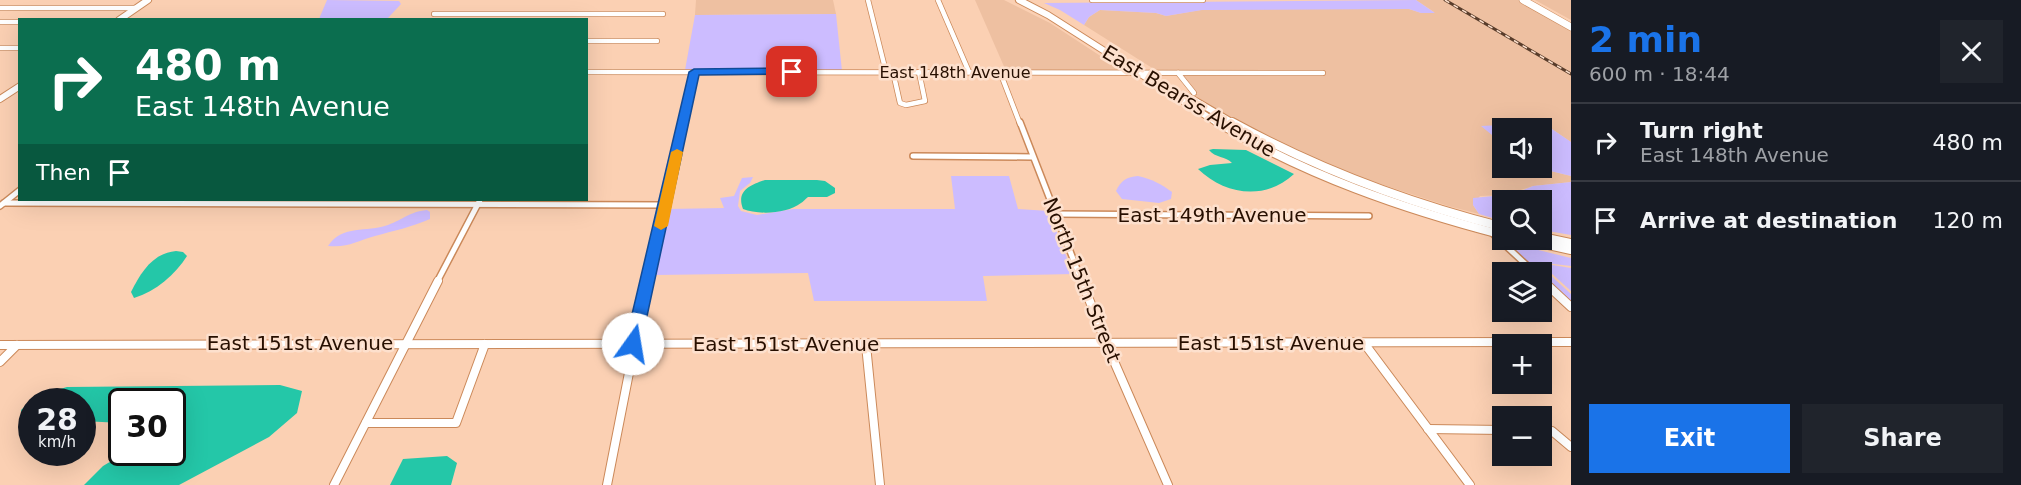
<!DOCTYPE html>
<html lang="en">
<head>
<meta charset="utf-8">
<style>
	body { margin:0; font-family:"DejaVu Sans",sans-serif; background:#20242c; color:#f1f3f6; height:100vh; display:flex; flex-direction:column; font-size:22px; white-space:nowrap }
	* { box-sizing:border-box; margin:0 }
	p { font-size:20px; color:#9ea1a6 }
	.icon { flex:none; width:33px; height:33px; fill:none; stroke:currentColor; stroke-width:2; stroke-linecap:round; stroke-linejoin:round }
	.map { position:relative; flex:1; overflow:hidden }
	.drawer { display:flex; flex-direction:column; background:#171b24; width:450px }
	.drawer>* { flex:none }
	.hud { position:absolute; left:18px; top:18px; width:570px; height:183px; border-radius:0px; box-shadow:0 6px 24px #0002; background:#0b6e4f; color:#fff; overflow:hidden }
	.buttons { position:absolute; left:1492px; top:118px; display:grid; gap:12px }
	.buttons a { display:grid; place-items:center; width:60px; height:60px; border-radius:0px; background:#171b24; box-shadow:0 6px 24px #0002; font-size:30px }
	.speed { position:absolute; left:18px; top:388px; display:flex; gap:12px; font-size:30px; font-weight:700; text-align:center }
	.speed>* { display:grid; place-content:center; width:78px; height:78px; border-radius:50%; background:#171b24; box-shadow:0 6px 24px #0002; line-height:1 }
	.speed small { font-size:15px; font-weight:400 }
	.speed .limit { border:3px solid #111; border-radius:9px; background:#fff; color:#111 }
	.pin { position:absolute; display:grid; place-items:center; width:51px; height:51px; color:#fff; margin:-26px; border-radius:12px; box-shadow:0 3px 9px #0006 }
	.me { position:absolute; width:66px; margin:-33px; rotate:13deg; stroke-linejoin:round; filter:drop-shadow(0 0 4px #0008) }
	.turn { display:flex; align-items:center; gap:21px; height:126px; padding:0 18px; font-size:27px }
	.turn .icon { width:78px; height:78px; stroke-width:2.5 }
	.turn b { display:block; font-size:42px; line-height:51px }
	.then { display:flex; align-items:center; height:57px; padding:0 18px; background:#0003; gap:12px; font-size:22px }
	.round { display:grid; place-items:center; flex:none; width:63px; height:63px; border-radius:0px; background:#20242c }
	.head { display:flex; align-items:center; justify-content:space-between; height:102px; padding:0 18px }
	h1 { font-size:36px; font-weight:800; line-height:45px; color:#1a73e8 }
	.button { display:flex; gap:12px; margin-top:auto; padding:12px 18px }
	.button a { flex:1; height:69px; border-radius:0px; background:#1a73e8; color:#fff; font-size:24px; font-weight:800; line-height:69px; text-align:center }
	.button a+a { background:#20242c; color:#f1f3f6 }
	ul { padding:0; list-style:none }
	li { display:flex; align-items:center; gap:18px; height:78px; padding:0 18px; border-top:2px solid #363941 }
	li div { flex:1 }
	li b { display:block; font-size:22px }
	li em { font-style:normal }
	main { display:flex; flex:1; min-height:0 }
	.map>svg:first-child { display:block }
</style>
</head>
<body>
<main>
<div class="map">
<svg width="1571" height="485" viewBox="0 0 1571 485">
	<rect width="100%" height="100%" fill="#fbd0b3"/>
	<g fill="#eec0a1">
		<polygon points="696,0 833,0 836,14 695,15"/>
		<polygon points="975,0 1004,0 1050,23 1122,70 1006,71"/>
		<polygon points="1416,0 1521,0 1571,29 1571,142 1549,127 1482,126 1503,144 1503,168 1538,168 1571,176 1571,182 1533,186 1505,195 1480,196 1473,205 1479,214 1448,206 1328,167 1214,108 1193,94 1198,94 1182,74 1326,75 1324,72 1157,71 1084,25 1089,17 1100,10 1156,13 1166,16 1201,10 1280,8 1409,9 1421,13 1434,12"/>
		<polygon points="1535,0 1571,0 1571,20"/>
	</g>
	<g fill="#ccbcff">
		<polygon points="327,0 399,1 401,4 387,19 319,19"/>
		<polygon points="1416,0 1435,13 1421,13 1409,9 1202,10 1166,16 1156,13 1100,10 1089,17 1084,25 1060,10 1044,3"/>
		<polygon points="836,14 842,71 685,70 695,15"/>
		<polygon points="1501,125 1549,127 1571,142 1571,176 1538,168 1542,168 1542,129 1503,129 1503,144 1481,126"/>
		<polygon points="951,176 1009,176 1018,209 1049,211 1073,274 983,276 987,301 814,301 808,273 656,275 668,209 724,208 720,198 734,196 742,178 753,177 750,183 740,191 738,206 741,211 757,215 793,209 955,209"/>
		<path d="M 1138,176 C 1152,179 1161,184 1172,192 L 1171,199 L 1159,203 L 1122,199 L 1116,191 C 1121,180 1127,177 1138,176 Z"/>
		<polygon points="1571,182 1571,235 1542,230 1542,201 1503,201 1503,221 1479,214 1473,205 1473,198 1514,194 1533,186"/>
		<path d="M 427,210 L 430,212 L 430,219 C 412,227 393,231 375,236 C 356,241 349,248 328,246 C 343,224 366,233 388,225 C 404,219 409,212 427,210 Z"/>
		<polygon points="1505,242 1571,258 1571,266 1536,262 1571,294 1571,303 1542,276 1542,273 1539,273"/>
		<polygon points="1540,263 1571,268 1571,291"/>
	</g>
	<g fill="#24c7a8">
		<path d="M 1213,149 L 1246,150 L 1294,174 C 1265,201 1225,195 1198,169 L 1210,165 L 1232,163 C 1226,156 1215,158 1209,150 Z"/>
		<path d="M 765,180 L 817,180 L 825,181 L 835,188 L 835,193 L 827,197 L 808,197 C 805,199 803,202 801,203 C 787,214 758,215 743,209 C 736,191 750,185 765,180 Z"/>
		<path d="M 176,251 L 183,252 L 187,256 C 175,275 156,291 134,298 L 131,292 C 141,272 153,253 176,251 Z"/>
		<polygon points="280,385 302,391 297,413 269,437 179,485 84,485 103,466 125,453 172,453 172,402 122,402 121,423 83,421 82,402 32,402 31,417 22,414 21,410 36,396 67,387"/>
		<polygon points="447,456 457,463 451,485 390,485 403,459"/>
	</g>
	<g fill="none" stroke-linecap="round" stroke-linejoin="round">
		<defs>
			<g id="street-far2">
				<polyline points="868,0 886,72"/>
				<polyline points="938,0 969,72"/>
				<polyline points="1092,0 1203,0"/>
				<polyline points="0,8 136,8"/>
				<polyline points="434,14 663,14"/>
				<polyline points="0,22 20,22"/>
				<polyline points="586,41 657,41"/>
				<polyline points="0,48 20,48"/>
				<polyline points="586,72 1323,73"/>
				<polyline points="893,72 900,103 906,105 925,101 919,72"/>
				<polyline points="1000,72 1020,124"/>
				<polyline points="1178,73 1194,93"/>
				<polyline points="682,124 694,72"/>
			</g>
			<g id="street-far1">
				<polyline points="1020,122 1082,282"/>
				<polyline points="913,156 1033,157"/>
				<polyline points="4,203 666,205"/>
				<polyline points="0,206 20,190"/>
				<polyline points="1055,214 1369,216"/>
				<polyline points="1491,232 1535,273"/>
				<polyline points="1542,280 1544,282"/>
				<polyline points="437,282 480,200"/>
				<polyline points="647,282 683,122"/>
			</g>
			<g id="street">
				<polyline points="1082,281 1106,343 1168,485"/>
				<polyline points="1543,281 1571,307"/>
				<polyline points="1364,343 1470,485"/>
				<polyline points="0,345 1571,342"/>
				<polyline points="866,345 880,485"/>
				<polyline points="0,362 17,345"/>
				<polyline points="366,423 456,423 485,344"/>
				<polyline points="1428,429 1503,430"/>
				<polyline points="1542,431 1552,431 1571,447"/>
				<polyline points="334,485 438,281"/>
				<polyline points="607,485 647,281"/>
			</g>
			<g id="secondary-far1">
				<polyline points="1019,0 1048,15 1219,124"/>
				<polyline points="119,20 148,0"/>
				<polyline points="1189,97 1235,124"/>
				<polyline points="0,99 20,86"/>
			</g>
			<g id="secondary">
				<path d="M 1217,122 C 1305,175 1403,209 1503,235"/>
				<path d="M 1232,122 C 1318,169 1408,203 1503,227"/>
				<polyline points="1542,237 1571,243"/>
				<polyline points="1526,240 1571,250"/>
			</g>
			<polyline id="primary" points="1523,0 1571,27"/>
		</defs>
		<use href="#street-far2" stroke="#cb895a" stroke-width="6"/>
		<use href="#street-far1" stroke="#cb895a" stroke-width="8"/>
		<use href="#street" stroke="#cb895a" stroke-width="10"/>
		<use href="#secondary-far1" stroke="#cb895a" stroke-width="8"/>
		<use href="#secondary" stroke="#cb895a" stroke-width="10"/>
		<use href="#primary" stroke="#cb895a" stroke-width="8"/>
		<use href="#street-far2" stroke="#fff" stroke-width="4.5"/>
		<use href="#street-far1" stroke="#fff" stroke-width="5"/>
		<use href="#street" stroke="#fff" stroke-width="8"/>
		<use href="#secondary-far1" stroke="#fff" stroke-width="6"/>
		<use href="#secondary" stroke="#fff" stroke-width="8"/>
		<use href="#primary" stroke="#fff" stroke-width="7"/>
		<defs>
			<polyline id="rail" points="1445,0 1571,74"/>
		</defs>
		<use href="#rail" stroke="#593d2b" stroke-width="3"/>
		<use href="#rail" stroke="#fde0cd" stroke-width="1.5" stroke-dasharray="5" stroke-linecap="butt"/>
	</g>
	<polygon fill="#1a73e8" stroke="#114b97" stroke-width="1.5" points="792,68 796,69 796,74 699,75 641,344 639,347 628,347 625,344 689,72 694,69"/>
	<polygon fill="#f59e0b" points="677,149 683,152 668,226 661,230 654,226 671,152"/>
	<g text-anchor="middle" stroke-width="5" stroke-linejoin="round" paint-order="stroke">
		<g font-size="16" fill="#270f00" stroke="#fde0cd">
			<text x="955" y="78">East 148th Avenue</text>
		</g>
		<g font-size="20" fill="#270f00" stroke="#fde0cd">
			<text transform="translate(1189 101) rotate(31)" y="7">East Bearss Avenue</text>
			<text x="1212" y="222">East 149th Avenue</text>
			<text transform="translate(1082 280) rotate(68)" y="7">North 15th Street</text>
			<text x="300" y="350">East 151st Avenue</text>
			<text x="1271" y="350">East 151st Avenue</text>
			<text x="786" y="351">East 151st Avenue</text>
		</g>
	</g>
</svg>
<div class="buttons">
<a><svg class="icon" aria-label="sound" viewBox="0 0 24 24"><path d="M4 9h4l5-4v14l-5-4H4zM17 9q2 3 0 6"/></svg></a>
<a><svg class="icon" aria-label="search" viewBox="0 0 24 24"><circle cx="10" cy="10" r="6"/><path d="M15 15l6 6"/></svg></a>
<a><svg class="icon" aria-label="layers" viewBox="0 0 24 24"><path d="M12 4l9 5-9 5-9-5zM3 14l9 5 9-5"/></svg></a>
<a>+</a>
<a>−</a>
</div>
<div class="speed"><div>28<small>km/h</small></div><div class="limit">30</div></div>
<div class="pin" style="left:792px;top:72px;background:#d93025"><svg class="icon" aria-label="arrive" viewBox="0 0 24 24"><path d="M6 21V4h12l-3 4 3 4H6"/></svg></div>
<svg class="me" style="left:633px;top:344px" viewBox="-20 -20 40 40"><circle r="19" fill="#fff"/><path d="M0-13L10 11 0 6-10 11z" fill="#1a73e8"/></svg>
<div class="hud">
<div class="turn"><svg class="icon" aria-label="right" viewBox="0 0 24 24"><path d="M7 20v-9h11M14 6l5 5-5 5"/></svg><div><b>480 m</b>East 148th Avenue</div></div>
<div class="then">Then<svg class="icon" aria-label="arrive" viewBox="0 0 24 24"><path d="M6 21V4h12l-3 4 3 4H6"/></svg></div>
</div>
</div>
<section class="drawer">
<div class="head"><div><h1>2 min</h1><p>600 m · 18:44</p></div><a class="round"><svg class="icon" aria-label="close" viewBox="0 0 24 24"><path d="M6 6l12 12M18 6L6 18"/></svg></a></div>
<ul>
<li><svg class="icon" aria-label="right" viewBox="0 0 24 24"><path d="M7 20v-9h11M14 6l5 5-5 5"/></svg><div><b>Turn right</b><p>East 148th Avenue</p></div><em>480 m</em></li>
<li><svg class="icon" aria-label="arrive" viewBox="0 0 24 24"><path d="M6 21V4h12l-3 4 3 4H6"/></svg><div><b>Arrive at destination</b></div><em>120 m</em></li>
</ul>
<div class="button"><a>Exit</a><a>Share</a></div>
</section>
</main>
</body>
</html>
